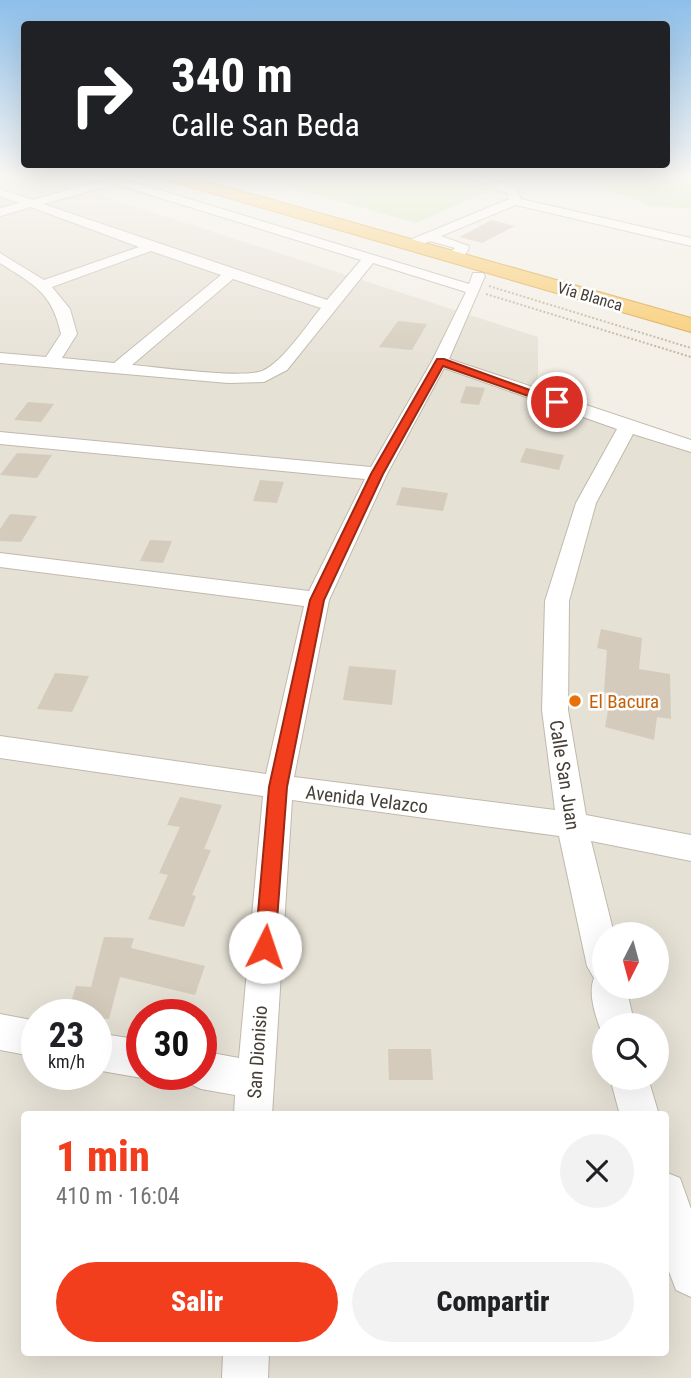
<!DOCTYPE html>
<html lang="es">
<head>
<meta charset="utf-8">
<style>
	body { margin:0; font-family:"Roboto Condensed",sans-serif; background:#f2f2f2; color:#202124; height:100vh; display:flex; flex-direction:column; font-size:26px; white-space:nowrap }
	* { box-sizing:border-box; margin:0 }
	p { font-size:23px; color:#757577 }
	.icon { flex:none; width:38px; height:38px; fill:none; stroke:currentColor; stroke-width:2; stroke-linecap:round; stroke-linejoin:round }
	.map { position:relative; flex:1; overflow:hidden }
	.sheet { position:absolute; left:21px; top:1111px; width:648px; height:245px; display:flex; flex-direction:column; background:#fff; border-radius:7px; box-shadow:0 7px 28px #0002 }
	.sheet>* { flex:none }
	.top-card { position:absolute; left:21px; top:21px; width:649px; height:147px; border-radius:7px; box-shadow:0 7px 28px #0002; background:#202124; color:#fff; overflow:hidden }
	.needle { width:46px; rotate:186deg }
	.buttons { position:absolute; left:592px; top:922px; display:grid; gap:14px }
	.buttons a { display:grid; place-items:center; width:77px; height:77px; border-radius:50%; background:#fff; box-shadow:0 7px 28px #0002; font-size:35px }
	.speed { position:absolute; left:21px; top:999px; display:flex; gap:14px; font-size:35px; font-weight:700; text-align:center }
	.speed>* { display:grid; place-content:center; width:91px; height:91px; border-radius:50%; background:#fff; box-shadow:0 7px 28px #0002; line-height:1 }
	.speed small { font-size:18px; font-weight:400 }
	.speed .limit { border:10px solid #d22; background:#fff; color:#111 }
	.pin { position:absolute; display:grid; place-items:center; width:60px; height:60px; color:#fff; margin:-30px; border:4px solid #fff; border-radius:50%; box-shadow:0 2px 7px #0007 }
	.me { position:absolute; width:77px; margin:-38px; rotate:4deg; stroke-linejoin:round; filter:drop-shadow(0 0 5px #0008) }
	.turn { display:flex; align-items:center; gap:24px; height:147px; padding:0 35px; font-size:32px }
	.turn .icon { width:91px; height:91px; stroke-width:2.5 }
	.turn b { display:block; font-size:49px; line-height:60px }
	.round { display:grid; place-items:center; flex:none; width:74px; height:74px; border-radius:37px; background:#f2f2f2 }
	.summary { display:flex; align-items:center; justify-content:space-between; height:119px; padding:0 35px }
	h1 { font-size:42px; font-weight:800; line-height:52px; color:#f23e1d }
	.action { display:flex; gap:14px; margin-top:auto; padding:14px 35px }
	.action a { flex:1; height:80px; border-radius:42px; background:#f23e1d; color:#fff; font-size:28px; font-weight:800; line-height:80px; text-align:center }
	.action a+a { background:#f2f2f2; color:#202124 }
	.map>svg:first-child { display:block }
</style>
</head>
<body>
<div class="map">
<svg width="691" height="1378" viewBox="0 0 691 1378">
	<rect width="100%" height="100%" fill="#f3efe6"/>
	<path fill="#e6e1d5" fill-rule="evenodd" d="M 0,175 L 38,175 L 538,337 L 538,399 L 691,443 L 691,1378 L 0,1378 ZM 604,934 L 656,934 L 656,987 L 604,987 ZM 37,1015 L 96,1015 L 96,1074 L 37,1074 ZM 142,1015 L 201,1015 L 201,1074 L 142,1074 ZM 604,1026 L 656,1026 L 656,1078 L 604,1078 ZM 24,1115 L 665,1115 L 665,1353 L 24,1353 Z"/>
	<g fill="#cde6b0">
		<polygon points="248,175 449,175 490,190 416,223"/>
		<polygon points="587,175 691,175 691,209 649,206 610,189"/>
	</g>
	<g fill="#d4cbbc">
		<polygon points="492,220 515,226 482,243 459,237"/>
		<polygon points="398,321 427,324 412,350 379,347"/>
		<polygon points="466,386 485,388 479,405 460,403"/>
		<polygon points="28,402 54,404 41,422 14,420"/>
		<polygon points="526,448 564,455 559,470 520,462"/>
		<polygon points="17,453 52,455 37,478 0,475"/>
		<polygon points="260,480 284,482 277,503 253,501"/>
		<polygon points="402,487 448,493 443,511 396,505"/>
		<polygon points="10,514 37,516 21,542 0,541 0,529"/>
		<polygon points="150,540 172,541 163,563 140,561"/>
		<polygon points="601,629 642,638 639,669 670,674 671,719 657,717 654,740 605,727 611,694 604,692 607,650 597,648"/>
		<polygon points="349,666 396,670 392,705 343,700"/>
		<polygon points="55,673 89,676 72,712 37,709"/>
		<polygon points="180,797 222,805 204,849 211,850 192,895 196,896 184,927 148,919 168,875 159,873 180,827 167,825"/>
		<polygon points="104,937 134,938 131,948 205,966 195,995 120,977 109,1019 96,1018 96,1015 67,1015 76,986 91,987"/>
		<polygon points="388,1049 431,1049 433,1080 389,1080"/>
	</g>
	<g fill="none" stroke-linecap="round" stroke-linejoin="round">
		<defs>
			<g id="minor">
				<path d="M 94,175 L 120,178 L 469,284 L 473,273 L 483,273 L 485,276 L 449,359 L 691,440 L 691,452 L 633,434 L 596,503 L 569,601 L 568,710 L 586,815 L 691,835 L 691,861 L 591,841 L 614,934 L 604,934 L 604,987 L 626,987 L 635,1026 L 604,1026 L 604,1038 C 597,1021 587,995 594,978 L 587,966 L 559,836 L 292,800 L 272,1115 L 234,1115 L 235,1095 L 201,1089 L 188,1083 L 184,1074 L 201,1074 L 201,1051 L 239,1058 L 263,796 L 0,758 L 0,736 L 266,774 L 304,606 L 0,567 L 0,553 L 309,591 L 365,479 L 0,444 L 0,432 L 371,467 L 432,361 L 466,292 L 373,263 L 287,370 L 264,382 L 228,383 L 0,363 L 0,353 L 46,357 L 61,334 C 52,292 34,285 0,263 L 0,253 L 44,280 L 139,247 L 31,207 L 0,216 L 0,208 L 19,203 L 0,196 L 0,189 L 32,200 L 104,180 ZM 115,184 L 361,260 L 327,300 L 43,204 ZM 151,251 L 221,275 L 114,363 L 62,358 L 77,334 L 70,309 L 52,287 ZM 233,279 L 321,308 C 306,326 282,363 262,371 C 242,379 157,367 132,365 ZM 444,368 L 617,429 L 576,503 L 545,601 L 542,710 L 555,810 L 294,777 L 329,600 L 387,474 Z"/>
				<path d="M 467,175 L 482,175 L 518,190 L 521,199 L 691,238 L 691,246 L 516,205 L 441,236 L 469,246 C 468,256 456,262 447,260 L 445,257 L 455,248 L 430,241 L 415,248 L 405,248 L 405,242 L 509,199 L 508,194 Z"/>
				<polygon points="0,1014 37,1021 37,1057 0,1050"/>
				<polygon points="96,1033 142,1040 142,1074 150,1074 142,1078 96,1070"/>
				<polygon points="610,1078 648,1078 659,1115 620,1115"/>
				<polygon points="665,1172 680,1178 691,1209 691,1297 676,1290 665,1261"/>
				<polygon points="223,1353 269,1353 268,1378 222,1378"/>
			</g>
			<polygon id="highway" points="158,175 184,175 691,318 691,332 160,178"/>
		</defs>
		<use href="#minor" stroke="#c1b9ac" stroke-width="2"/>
		<use href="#highway" stroke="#d89f3b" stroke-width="2"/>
		<g stroke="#bfb29b" stroke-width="2" stroke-dasharray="2 2" stroke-linecap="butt">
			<polyline points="489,286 691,348"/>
			<polyline points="486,294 691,357"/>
		</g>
		<use href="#minor" fill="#fff" fill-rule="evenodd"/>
		<use href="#highway" fill="#f9ca6b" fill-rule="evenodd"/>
	</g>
	<linearGradient id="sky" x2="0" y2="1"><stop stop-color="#8dbfea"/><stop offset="0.48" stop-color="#faf8f4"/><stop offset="1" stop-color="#faf8f4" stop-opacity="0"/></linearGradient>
	<rect width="691" height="368" fill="url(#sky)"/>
	<polygon fill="#f23e1d" stroke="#9d2813" stroke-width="2" points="437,359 444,359 563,402 554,405 443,366 383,474 324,600 287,787 275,947 272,954 265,957 258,954 255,947 269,787 310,600 371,474"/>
	<circle fill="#e8710a" stroke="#fff" stroke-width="2.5" cx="575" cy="701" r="7"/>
	<g text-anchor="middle" stroke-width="5" stroke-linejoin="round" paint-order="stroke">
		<g font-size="16" fill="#453f36" stroke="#fff">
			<text transform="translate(590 296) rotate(16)" y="6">Vía Blanca</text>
		</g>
		<g font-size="19" fill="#c56008" stroke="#fff" text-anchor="start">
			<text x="589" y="708">El Bacura</text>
		</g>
		<g font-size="19" fill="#453f36" stroke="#fff">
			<text transform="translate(565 775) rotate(81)" y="7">Calle San Juan</text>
			<text transform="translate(367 799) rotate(7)" y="7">Avenida Velazco</text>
			<text transform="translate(257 1052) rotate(-86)" y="7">San Dionisio</text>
		</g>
	</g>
</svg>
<div class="buttons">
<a><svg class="needle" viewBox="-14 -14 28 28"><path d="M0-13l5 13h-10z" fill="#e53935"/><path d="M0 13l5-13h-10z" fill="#757577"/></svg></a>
<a><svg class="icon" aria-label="search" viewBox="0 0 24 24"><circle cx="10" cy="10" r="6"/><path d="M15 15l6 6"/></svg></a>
</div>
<div class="speed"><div>23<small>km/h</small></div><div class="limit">30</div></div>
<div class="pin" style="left:557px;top:402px;background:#d93025"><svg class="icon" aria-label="arrive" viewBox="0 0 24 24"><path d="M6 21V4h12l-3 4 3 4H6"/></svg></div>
<svg class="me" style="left:265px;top:947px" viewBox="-20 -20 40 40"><circle r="19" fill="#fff"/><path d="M0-13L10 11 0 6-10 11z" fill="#f23e1d"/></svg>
<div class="top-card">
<div class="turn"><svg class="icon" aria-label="right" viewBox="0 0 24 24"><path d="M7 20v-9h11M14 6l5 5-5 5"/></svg><div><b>340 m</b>Calle San Beda</div></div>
</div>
<section class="sheet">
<div class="summary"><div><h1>1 min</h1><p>410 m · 16:04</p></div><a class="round"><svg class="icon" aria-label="close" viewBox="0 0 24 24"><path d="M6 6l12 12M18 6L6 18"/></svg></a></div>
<div class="action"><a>Salir</a><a>Compartir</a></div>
</section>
</div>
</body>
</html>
